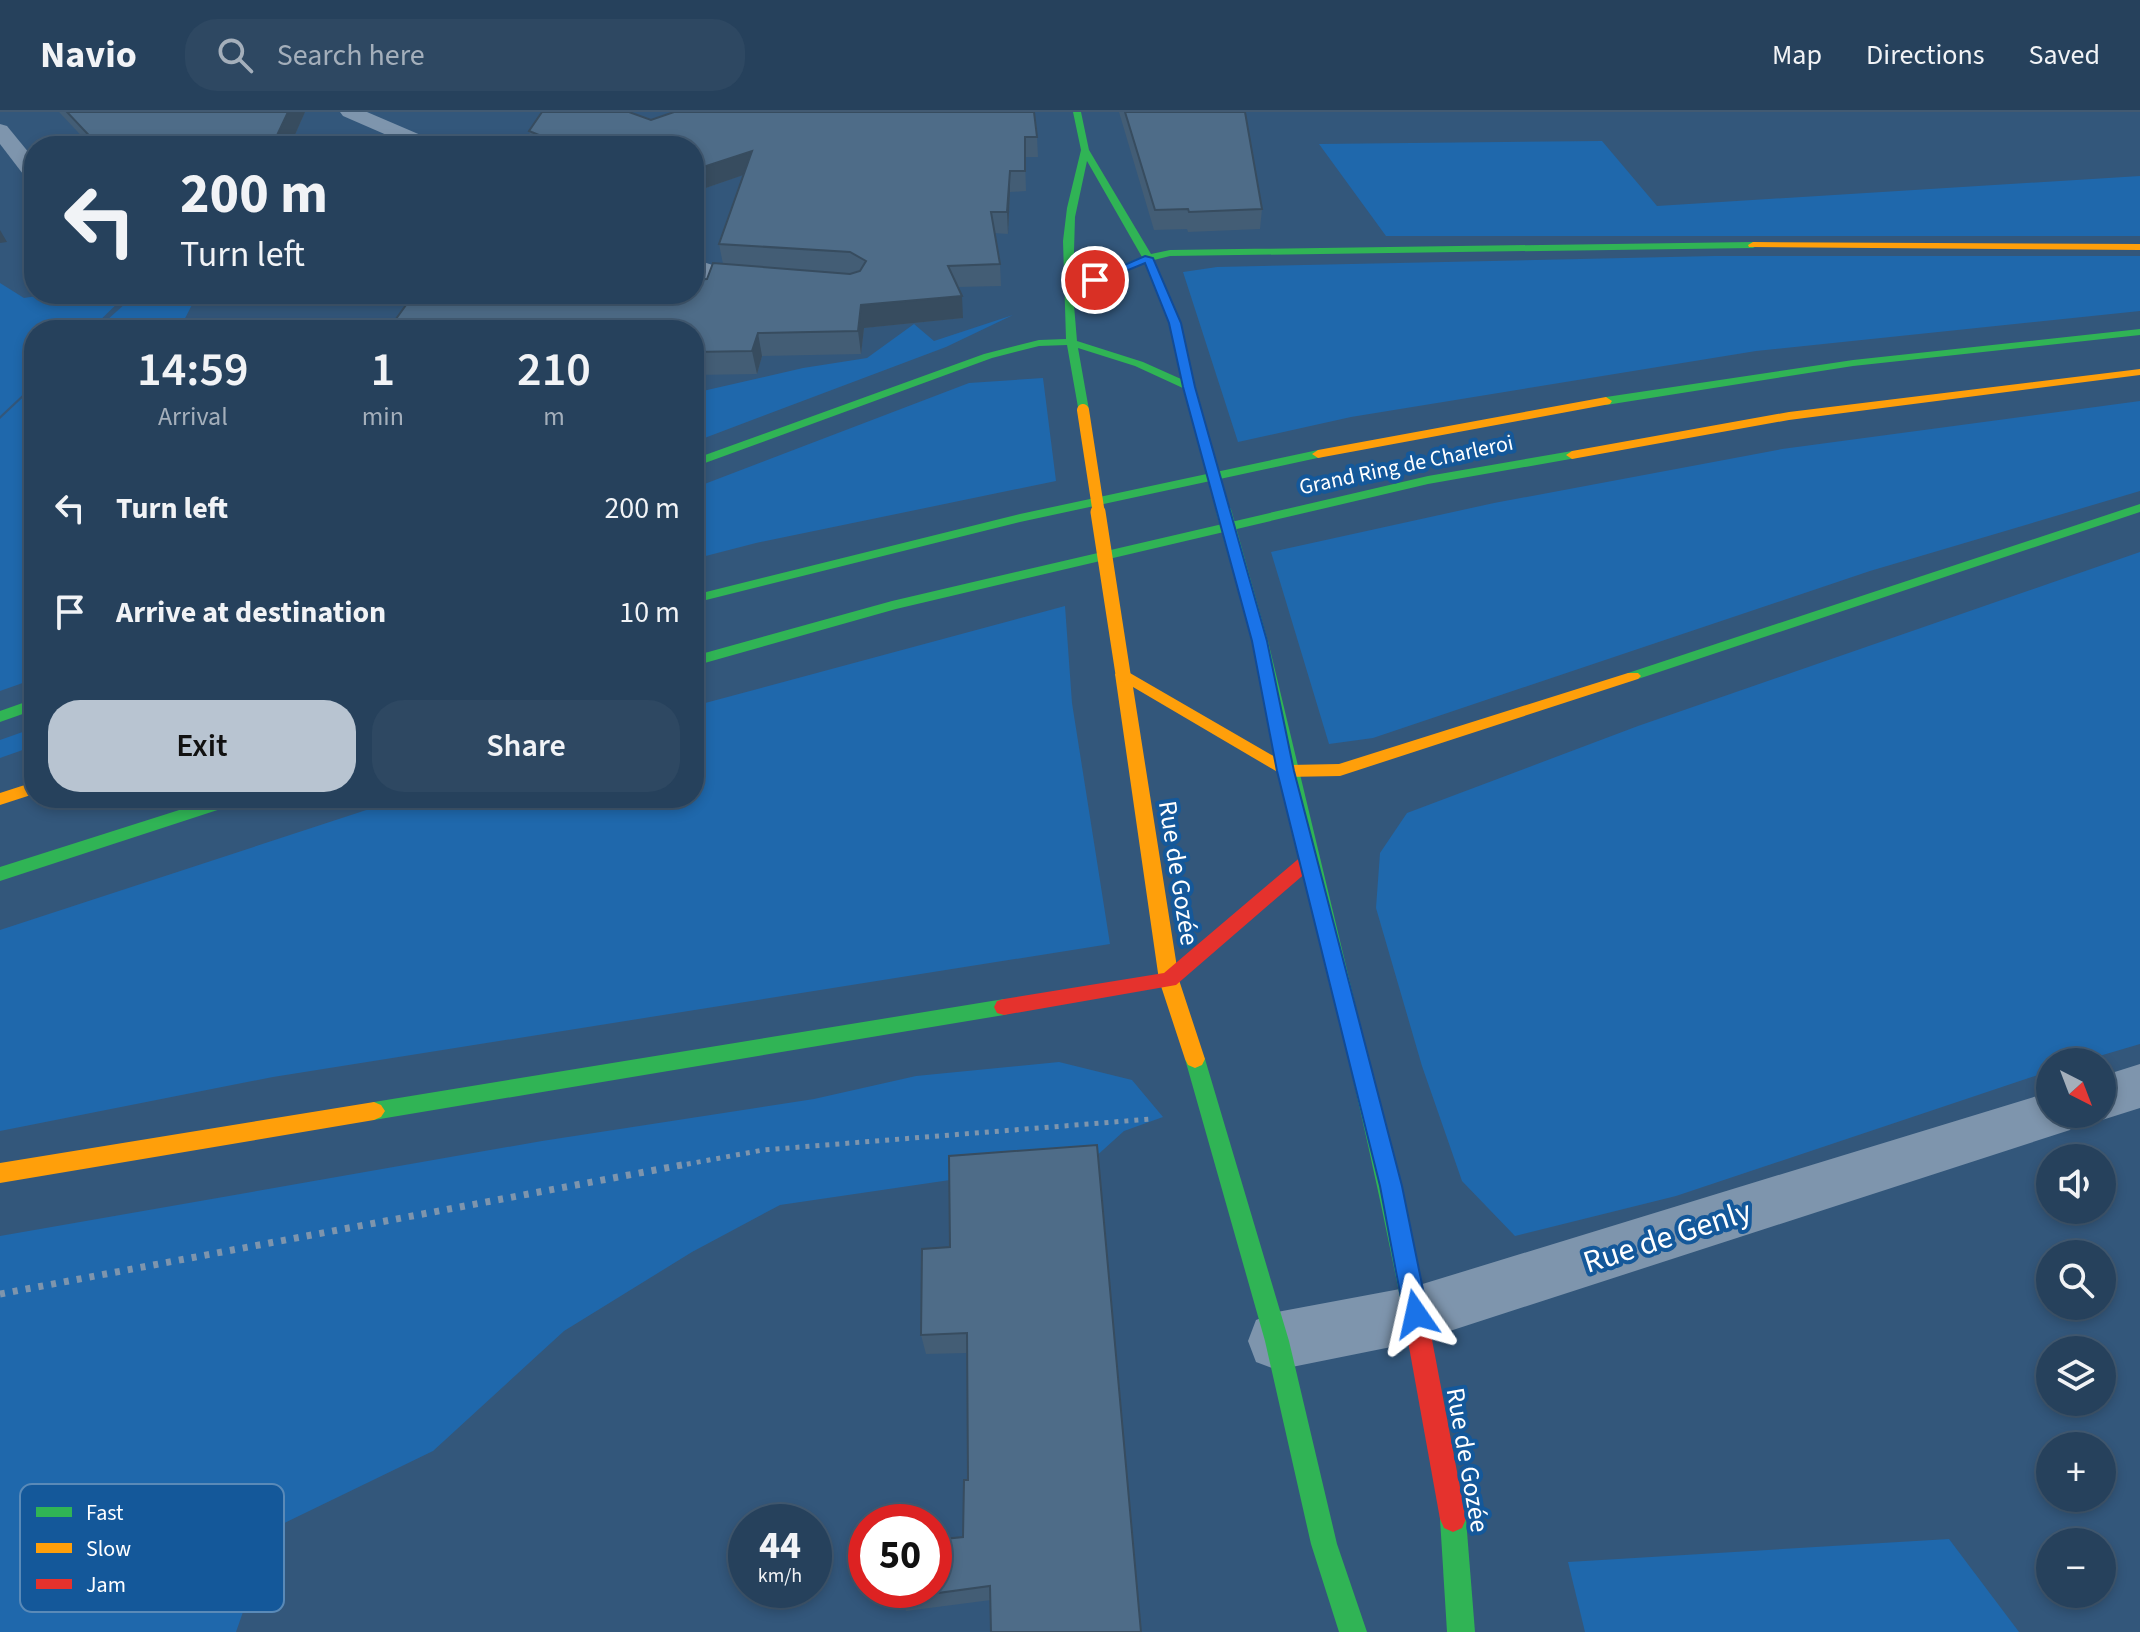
<!DOCTYPE html>
<html lang="en">
<head>
<meta charset="utf-8">
<style>
	body { margin:0; font-family:"Source Sans 3",sans-serif; background:#2e4862; color:#f1f3f6; height:100vh; display:flex; flex-direction:column; font-size:30px; white-space:nowrap }
	* { box-sizing:border-box; margin:0 }
	p { font-size:26px; color:#a4afbb }
	.icon { flex:none; width:44px; height:44px; fill:none; stroke:currentColor; stroke-width:2; stroke-linecap:round; stroke-linejoin:round }
	.map { position:relative; flex:1; overflow:hidden }
	.side { position:absolute; left:24px; top:208px; width:680px; height:488px; display:flex; flex-direction:column; background:#26415c; border-radius:32px; box-shadow:0 4px 12px #0003,0 0 0 2px #425a72 }
	.side>* { flex:none }
	.top-card { position:absolute; left:24px; top:24px; width:680px; height:168px; border-radius:32px; box-shadow:0 4px 12px #0003,0 0 0 2px #425a72; background:#26415c; color:#f1f3f6; overflow:hidden }
	.needle { width:52px; rotate:138deg }
	.tools { position:absolute; left:2036px; top:936px; display:grid; gap:16px }
	.tools a { display:grid; place-items:center; width:80px; height:80px; border-radius:50%; background:#26415c; box-shadow:0 4px 12px #0003,0 0 0 2px #425a72; font-size:40px }
	.speed { position:absolute; left:728px; top:1392px; display:flex; gap:16px; font-size:40px; font-weight:700; text-align:center }
	.speed>* { display:grid; place-content:center; width:104px; height:104px; border-radius:50%; background:#26415c; box-shadow:0 4px 12px #0003,0 0 0 2px #425a72; line-height:1 }
	.speed small { font-size:20px; font-weight:400 }
	.speed .limit { border:12px solid #d22; background:#fff; color:#111 }
	.pin { position:absolute; display:grid; place-items:center; width:68px; height:68px; color:#fff; margin:-34px; border:4px solid #fff; border-radius:50%; box-shadow:0 2px 8px #0007 }
	.me { position:absolute; width:88px; margin:-44px; rotate:349deg; stroke-linejoin:round; filter:drop-shadow(0 0 6px #0008) }
	.turn { display:flex; align-items:center; gap:28px; height:168px; padding:0 24px; font-size:36px }
	.turn .icon { width:104px; height:104px; stroke-width:2.5 }
	.turn b { display:block; font-size:56px; line-height:68px }
	.eta { display:flex; justify-content:space-evenly; align-items:center; height:136px; text-align:center }
	.eta b { font-size:48px; font-weight:600; line-height:56px }
	.primary-button { display:flex; gap:16px; margin-top:auto; padding:16px 24px }
	.primary-button a { flex:1; height:92px; border-radius:32px; background:#b8c4d1; color:#111; font-size:32px; font-weight:600; line-height:92px; text-align:center }
	.primary-button a+a { background:#2e4862; color:#f1f3f6 }
	ul { padding:0; list-style:none }
	li { display:flex; align-items:center; gap:24px; height:104px; padding:0 24px }
	li div { flex:1 }
	li b { display:block; font-size:30px }
	li em { font-style:normal }
	header { display:flex; align-items:center; gap:48px; box-sizing:border-box; height:112px; padding:0 40px; background:#26415c; border-bottom:2px solid #425a72 }
	header strong { font-size:38px }
	nav { display:flex; gap:44px; margin-inline-start:auto; font-size:28px }
	.search { width:560px; height:72px; background:#2e4862; display:flex; align-items:center; gap:20px; box-sizing:border-box; padding:0 28px; border-radius:32px; color:#a4afbb; font-size:30px }
	.map>svg:first-child { display:block }
</style>
</head>
<body>
<header>
<strong>Navio</strong>
<div class="search"><svg class="icon" aria-label="search" viewBox="0 0 24 24"><circle cx="10" cy="10" r="6"/><path d="M15 15l6 6"/></svg>Search here</div>
<nav><a>Map</a><a>Directions</a><a>Saved</a></nav>
</header>
<div class="map">
<svg width="2140" height="1520" viewBox="0 0 2140 1520">
	<rect width="100%" height="100%" fill="#33577b"/>
	<g fill="#1f68ac">
		<polygon points="1602,29 1657,94 2140,64 2140,124 1386,124 1319,32"/>
		<polygon points="1714,144 2140,144 2140,199 1756,239 1351,305 1238,330 1183,160 1217,155"/>
		<polygon points="0,171 24,186 49,182 127,182 90,218 34,218 34,272 0,304"/>
		<polygon points="136,182 193,182 196,185 179,218 96,218"/>
		<polygon points="1013,203 946,235 694,330 694,281 803,256 867,246 914,212 934,229"/>
		<polygon points="1043,266 1056,369 756,431 694,447 694,376 969,271"/>
		<polygon points="34,275 34,567 0,579 0,307"/>
		<polygon points="2140,289 2140,379 1870,459 1373,626 1329,632 1271,440 1494,391 1782,337"/>
		<polygon points="2140,440 2140,932 2079,950 2050,950 2050,959 1676,1084 1515,1124 1462,1069 1422,954 1376,796 1380,741 1407,701 1638,614"/>
		<polygon points="1065,494 1072,591 1110,832 273,965 0,1019 0,818 403,686 694,686 694,594"/>
		<polygon points="34,616 34,634 0,646 0,628"/>
		<polygon points="1059,950 1132,968 1163,1005 1124,1019 1093,1047 780,1093 692,1140 564,1219 433,1339 272,1417 236,1520 0,1520 0,1124 542,1029 814,987 916,964"/>
		<polygon points="1949,1427 2019,1520 1585,1520 1568,1450"/>
	</g>
	<g fill="none" stroke-linecap="round" stroke-linejoin="round">
		<polyline stroke="#7e95ad" stroke-width="5" stroke-dasharray="4 6" stroke-linecap="butt" points="677,1054 763,1038 1151,1007"/>
		<polyline stroke="#7e95ad" stroke-width="7" stroke-dasharray="5 8" stroke-linecap="butt" points="0,1182 687,1052"/>
		<g fill="#7e95ad" fill-rule="evenodd">
			<polygon points="340,0 367,0 437,30 441,34 412,34 343,4"/>
			<polygon points="0,12 7,14 34,47 34,68 26,66 0,32"/>
			<path d="M 694,147 L 728,158 L 779,163 L 783,168 L 779,173 C 752,180 720,172 694,162 Z"/>
			<polygon points="2140,952 2140,996 2102,1008 2085,1002 2102,1002 2102,964"/>
			<polygon points="2050,980 2050,1002 2078,1002 2070,1018 1416,1230 1277,1258 1256,1250 1248,1229 1256,1208 1277,1200 1416,1174"/>
		</g>
		<g fill="#30b455" fill-rule="evenodd">
			<path d="M 1073,0 L 1081,0 L 1089,38 L 1151,142 L 1170,138 L 1753,130 L 1758,133 L 1753,136 L 1170,144 L 1154,148 L 1180,211 L 1193,277 L 1185,277 L 1135,254 L 1078,236 L 1089,298 L 1079,301 L 1067,233 L 1039,234 L 992,246 L 694,355 L 694,347 L 984,242 L 1039,228 L 1066,227 L 1063,129 L 1067,96 L 1081,38 ZM 1087,49 L 1142,145 L 1073,173 L 1075,105 ZM 1145,151 L 1170,211 L 1181,267 L 1143,250 L 1077,229 L 1073,181 Z"/>
			<polygon points="2140,217 2140,223 1853,254 1606,293 1600,289 1606,285 1853,248"/>
			<polygon points="1318,338 1324,342 1322,345 1020,410 694,491 694,483 1020,402"/>
			<polygon points="1572,339 1576,340 1576,346 1428,372 896,497 694,554 694,544 892,489 1428,364"/>
			<polygon points="2140,392 2140,400 1638,567 1628,567 1625,564 1628,561"/>
			<path d="M 1260,524 L 1268,529 L 1408,1112 L 1426,1196 L 1422,1204 L 1414,1208 L 1406,1204 L 1402,1196 C 1359,972 1299,752 1252,529 Z"/>
			<polygon points="34,587 34,598 0,610 0,599"/>
			<polygon points="217,686 245,686 242,690 0,769 0,755"/>
			<polygon points="1004,887 1011,889 1014,895 1011,901 1004,903 374,1008 367,1005 363,999 367,993 374,990"/>
			<polygon points="1195,938 1202,941 1205,947 1289,1229 1337,1432 1367,1520 1339,1520 1311,1432 1265,1229 1185,947 1188,941"/>
			<polygon points="1453,1394 1462,1398 1466,1407 1475,1520 1447,1520 1440,1407 1444,1398"/>
		</g>
		<g fill="#ff9f0a" fill-rule="evenodd">
			<polygon points="1753,130 2140,132 2140,138 1749,135 1748,133"/>
			<polygon points="2140,257 2140,263 1789,308 1572,347 1566,343 1572,339 1789,300"/>
			<polygon points="1606,285 1612,289 1610,292 1318,346 1312,342 1318,338"/>
			<polygon points="1123,557 1289,653 1339,652 1628,561 1638,561 1641,564 1638,567 1340,664 1286,665 1133,575 1179,868 1205,947 1202,953 1195,956 1188,953 1185,947 1159,868 1115,562"/>
			<polygon points="34,670 34,682 0,693 0,681"/>
			<polygon points="374,990 381,993 385,999 381,1005 374,1008 0,1071 0,1051"/>
		</g>
		<g fill="#e5322d" fill-rule="evenodd">
			<polygon points="1309,741 1315,743 1318,748 1315,753 1176,873 1004,903 997,901 994,895 997,889 1004,887 1164,861 1303,743"/>
			<polygon points="1414,1184 1422,1188 1426,1196 1466,1407 1462,1416 1453,1420 1444,1416 1440,1407 1402,1196 1406,1188"/>
		</g>
		<polyline stroke="#30b455" stroke-width="12" points="1189,275 1224,402"/>
		<polyline stroke="#30b455" stroke-width="15" points="1224,400 1260,529"/>
		<polyline stroke="#ff9f0a" stroke-width="12" points="1083,298 1099,402"/>
		<polyline stroke="#ff9f0a" stroke-width="15" points="1098,400 1123,562"/>
	</g>
	<g fill="#435d75">
		<polygon points="59,0 305,0 290,34 91,34"/>
		<polygon points="1119,0 1245,0 1262,97 1260,117 1188,120 1187,117 1154,118"/>
		<polygon points="651,8 1037,25 1038,45 1025,45 1026,79 1010,80 1008,122 994,121 1000,152 1001,174 958,175 963,206 864,216 861,242 762,244 757,262 694,263 694,218 393,211 707,167 723,152 719,132 743,63 694,80 694,34 533,34 529,19"/>
		<polygon points="1097,1033 991,1488 906,1499 901,1486 963,1425 968,1368 967,1241 926,1242 921,1223 950,1135"/>
	</g>
	<g fill="#374c5f">
		<polygon points="288,0 305,0 290,34 272,34"/>
		<polygon points="752,39 755,59 694,80 694,58"/>
		<polygon points="1010,59 1010,80 1008,122 1007,100"/>
		<polygon points="0,118 7,130 0,131"/>
		<polygon points="962,184 963,206 864,216 861,242 858,219 861,193"/>
		<polygon points="758,221 762,244 757,262 752,239"/>
	</g>
	<g fill="#4e6c88" stroke="#374c5f" stroke-width="2">
		<polygon points="67,0 288,0 272,34 99,34"/>
		<polygon points="542,0 629,0 651,8 674,0 1034,0 1037,25 1025,25 1025,59 1010,59 1007,100 991,100 1000,152 948,154 962,184 861,193 858,219 758,221 752,239 694,240 694,218 308,218 313,213 393,211 414,182 694,182 694,168 707,167 713,151 850,162 860,159 866,149 850,140 719,132 752,39 694,58 694,34 566,34 529,19"/>
		<polygon points="1125,0 1245,0 1262,97 1189,100 1188,97 1155,98"/>
		<polygon points="1097,1033 1141,1520 991,1520 990,1474 901,1486 901,1478 934,1478 934,1428 963,1425 964,1368 968,1368 967,1221 921,1223 922,1137 950,1135 949,1044"/>
	</g>
	<polygon fill="#1a73e8" stroke="#114b97" stroke-width="2" points="1145,144 1153,146 1181,211 1195,275 1267,529 1294,659 1402,1074 1428,1202 1424,1211 1416,1214 1407,1211 1404,1202 1380,1074 1277,659 1252,529 1183,275 1169,211 1145,151 1099,170 1090,168"/>
	<g text-anchor="middle" stroke-width="8" stroke-linejoin="round" paint-order="stroke">
		<g font-size="22" fill="#fff" stroke="#14589a">
			<text transform="translate(1406 352) rotate(-12)" y="8">Grand Ring de Charleroi</text>
		</g>
		<g font-size="26" fill="#fff" stroke="#14589a">
			<text transform="translate(1179 761) rotate(81)" y="9">Rue de Gozée</text>
			<text transform="translate(1468 1348) rotate(80)" y="9">Rue de Gozée</text>
		</g>
		<g font-size="32" fill="#fff" stroke="#14589a">
			<text transform="translate(1667 1124) rotate(-18)" y="11">Rue de Genly</text>
		</g>
	</g>
	<rect x="20" y="1372" width="264" height="128" rx="12" fill="#14589a" stroke="#5a8ab8" stroke-width="2"/>
	<rect x="36" y="1395" width="36" height="10" fill="#30b455"/>
	<rect x="36" y="1431" width="36" height="10" fill="#ff9f0a"/>
	<rect x="36" y="1467" width="36" height="10" fill="#e5322d"/>
	<g font-size="22" fill="#fff">
		<text x="86" y="1408">Fast</text>
		<text x="86" y="1444">Slow</text>
		<text x="86" y="1480">Jam</text>
	</g>
</svg>
<div class="tools">
<a><svg class="needle" viewBox="-14 -14 28 28"><path d="M0-13l5 13h-10z" fill="#e53935"/><path d="M0 13l5-13h-10z" fill="#a4afbb"/></svg></a>
<a><svg class="icon" aria-label="sound" viewBox="0 0 24 24"><path d="M4 9h4l5-4v14l-5-4H4zM17 9q2 3 0 6"/></svg></a>
<a><svg class="icon" aria-label="search" viewBox="0 0 24 24"><circle cx="10" cy="10" r="6"/><path d="M15 15l6 6"/></svg></a>
<a><svg class="icon" aria-label="layers" viewBox="0 0 24 24"><path d="M12 4l9 5-9 5-9-5zM3 14l9 5 9-5"/></svg></a>
<a>+</a>
<a>−</a>
</div>
<div class="speed"><div>44<small>km/h</small></div><div class="limit">50</div></div>
<div class="pin" style="left:1095px;top:168px;background:#d93025"><svg class="icon" aria-label="arrive" viewBox="0 0 24 24"><path d="M6 21V4h12l-3 4 3 4H6"/></svg></div>
<svg class="me" style="left:1416px;top:1202px" viewBox="-20 -20 40 40"><path d="M0-17L14 15 0 8-14 15z" fill="#1a73e8" stroke="#fff" stroke-width="4"/></svg>
<div class="top-card">
<div class="turn"><svg class="icon" aria-label="left" viewBox="0 0 24 24"><path d="M17 20v-9H6M10 6l-5 5 5 5"/></svg><div><b>200 m</b>Turn left</div></div>
</div>
<section class="side">
<div class="eta">
<div><b>14:59</b><p>Arrival</p></div>
<div><b>1</b><p>min</p></div>
<div><b>210</b><p>m</p></div>
</div>
<ul>
<li><svg class="icon" aria-label="left" viewBox="0 0 24 24"><path d="M17 20v-9H6M10 6l-5 5 5 5"/></svg><div><b>Turn left</b></div><em>200 m</em></li>
<li><svg class="icon" aria-label="arrive" viewBox="0 0 24 24"><path d="M6 21V4h12l-3 4 3 4H6"/></svg><div><b>Arrive at destination</b></div><em>10 m</em></li>
</ul>
<div class="primary-button"><a>Exit</a><a>Share</a></div>
</section>
</div>
</body>
</html>
